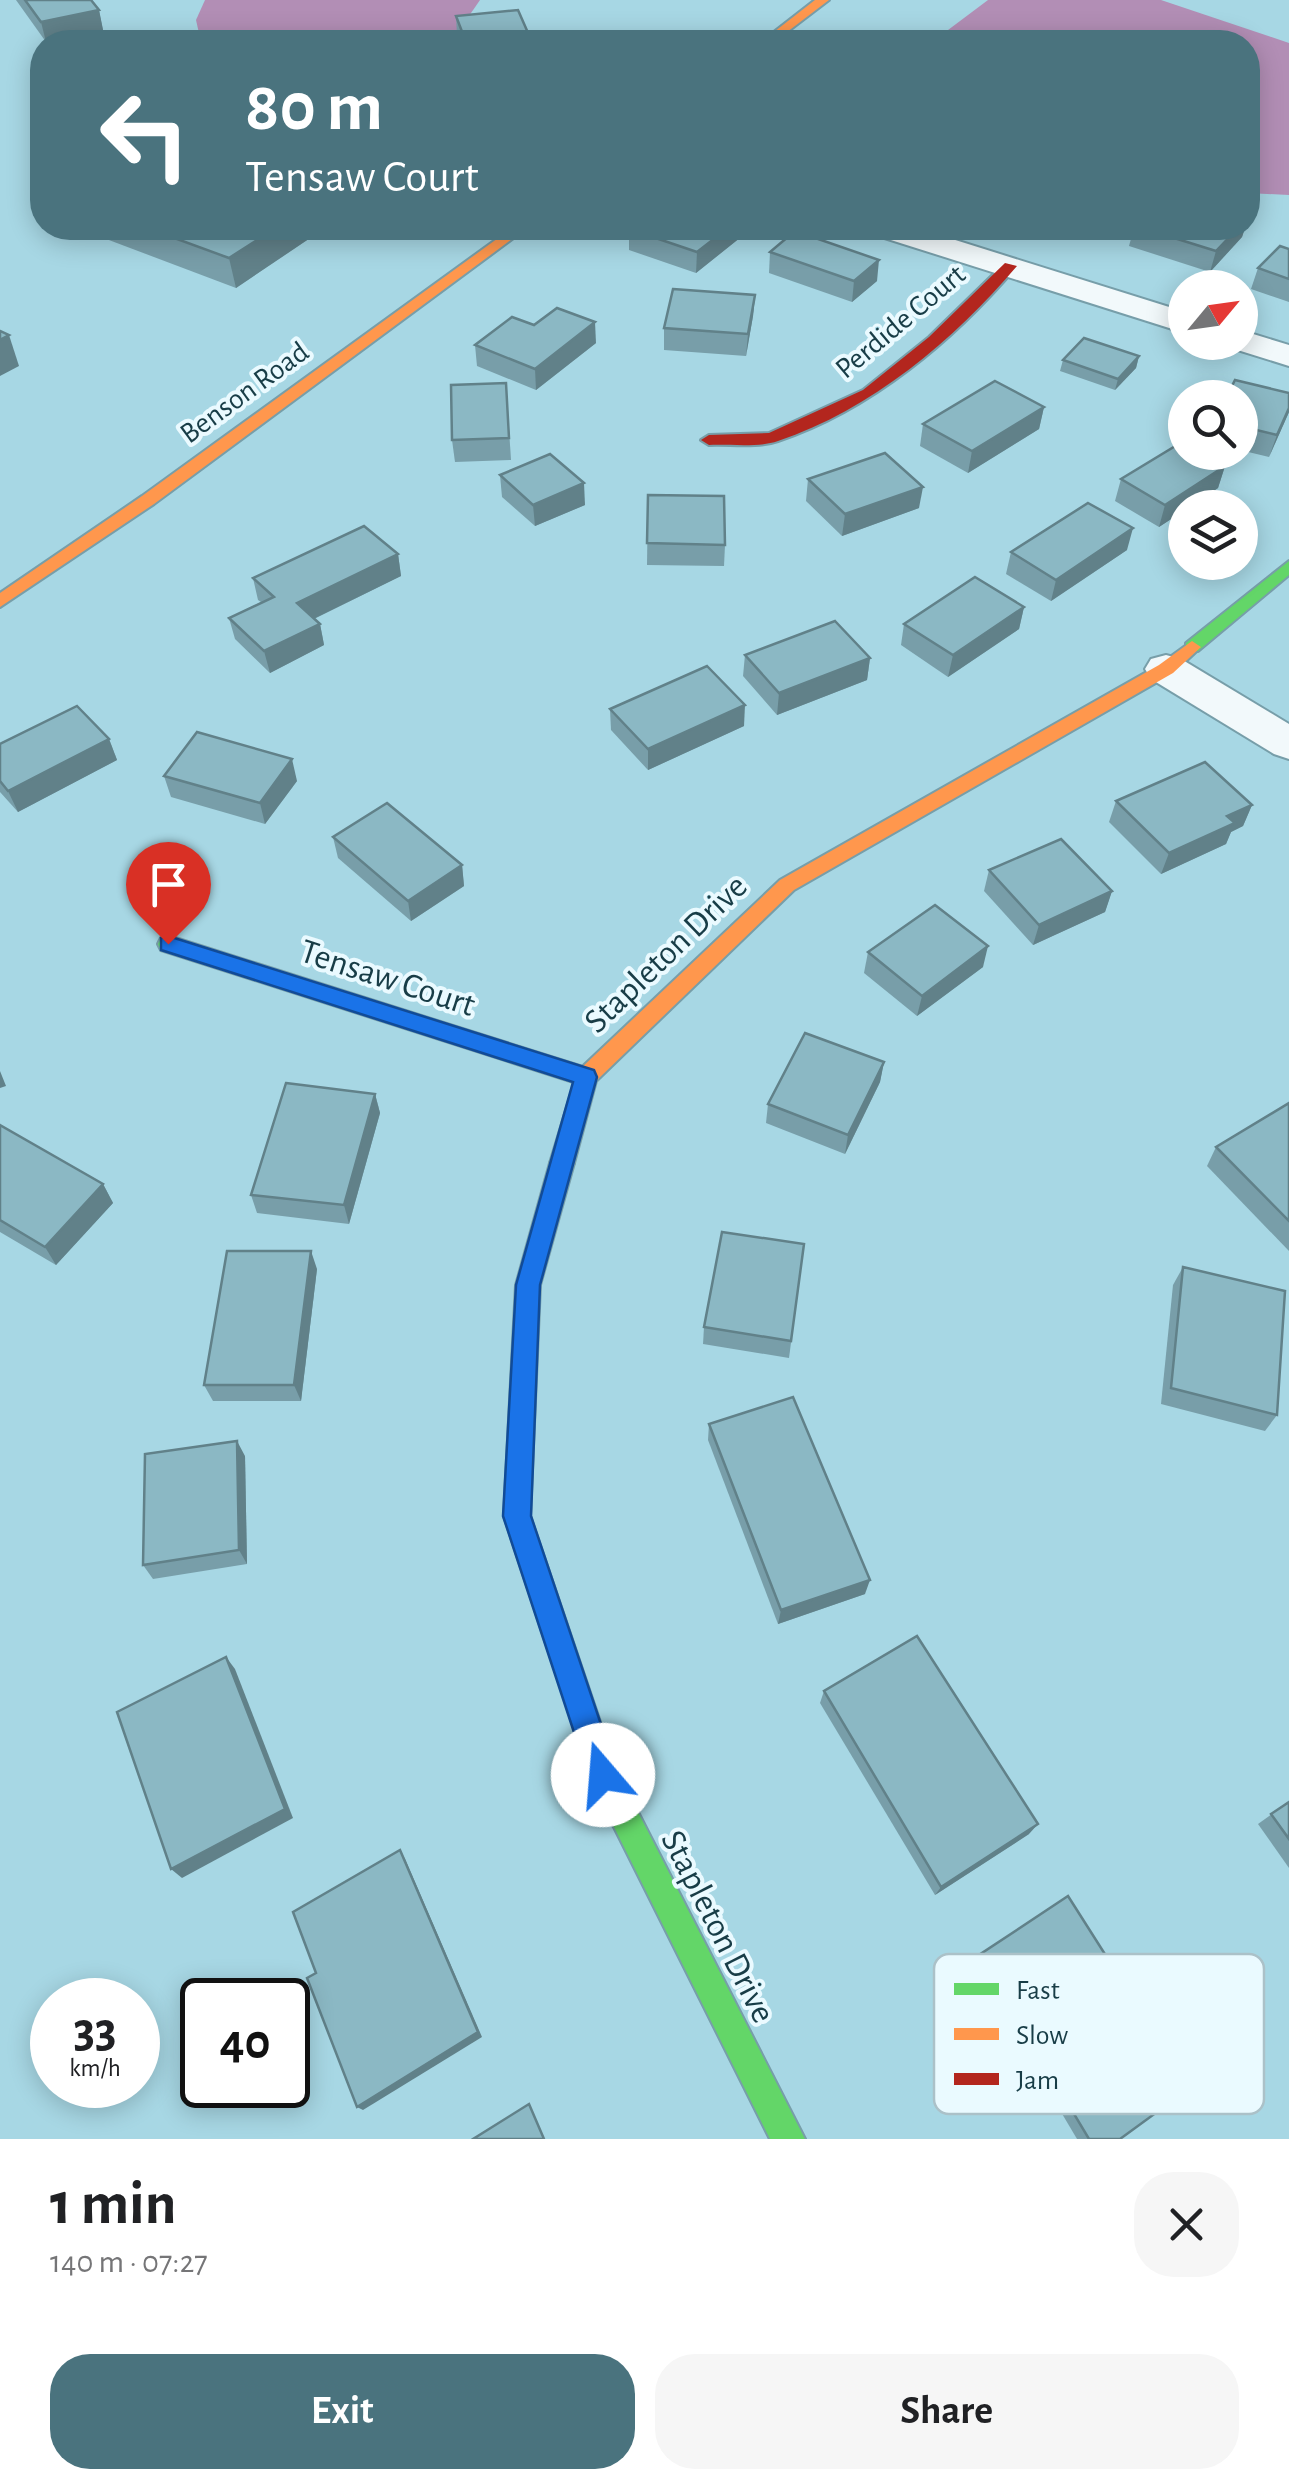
<!DOCTYPE html>
<html lang="en">
<head>
<meta charset="utf-8">
<style>
	body { margin:0; font-family:"Alegreya Sans",sans-serif; background:#f6f6f6; color:#202124; height:100vh; display:flex; flex-direction:column; font-size:38px; white-space:nowrap }
	* { box-sizing:border-box; margin:0 }
	p { font-size:32px; color:#757577 }
	.icon { flex:none; width:55px; height:55px; fill:none; stroke:currentColor; stroke-width:2; stroke-linecap:round; stroke-linejoin:round }
	.map { position:relative; height:2139px; overflow:hidden }
	.details { display:flex; flex-direction:column; background:#fff; flex:1 }
	.details>* { flex:none }
	.hud { position:absolute; left:30px; top:30px; width:1230px; height:210px; border-radius:40px; box-shadow:0 5px 25px #0003; background:#4a737e; color:#fff; overflow:hidden }
	.needle { width:65px; rotate:61deg }
	.buttons { position:absolute; left:1168px; top:270px; display:grid; gap:20px }
	.buttons a { display:grid; place-items:center; width:90px; height:90px; border-radius:50%; background:#fff; box-shadow:0 5px 25px #0003; font-size:50px }
	.speed { position:absolute; left:30px; top:1978px; display:flex; gap:20px; font-size:50px; font-weight:700; text-align:center }
	.speed>* { display:grid; place-content:center; width:130px; height:130px; border-radius:50%; background:#fff; box-shadow:0 5px 25px #0003; line-height:1 }
	.speed small { font-size:25px; font-weight:400 }
	.speed .limit { border:5px solid #111; border-radius:15px; background:#fff; color:#111 }
	.pin { position:absolute; display:grid; place-items:center; width:85px; height:85px; color:#fff; margin:-102px -42px; border-radius:50% 50% 50% 0; rotate:-45deg; box-shadow:0 0 10px #0007 }
	.pin .icon { rotate:45deg }
	.me { position:absolute; width:110px; margin:-55px; rotate:342deg; stroke-linejoin:round; filter:drop-shadow(0 0 8px #0008) }
	.turn { display:flex; align-items:center; gap:35px; height:210px; padding:0 50px; font-size:45px }
	.turn .icon { width:130px; height:130px; stroke-width:2.5 }
	.turn b { display:block; font-size:70px; line-height:85px }
	.round { display:grid; place-items:center; flex:none; width:105px; height:105px; border-radius:40px; background:#f6f6f6 }
	.head { display:flex; align-items:center; justify-content:space-between; height:170px; padding:0 50px }
	h1 { font-size:60px; font-weight:600; line-height:75px }
	.button { display:flex; gap:20px; margin-top:auto; padding:20px 50px }
	.button a { flex:1; height:115px; border-radius:40px; background:#4a737e; color:#fff; font-size:40px; font-weight:600; line-height:115px; text-align:center }
	.button a+a { background:#f6f6f6; color:#202124 }
	.map>svg:first-child { display:block }
</style>
</head>
<body>
<div class="map">
<svg width="1289" height="2139" viewBox="0 0 1289 2139">
	<rect width="100%" height="100%" fill="#a7d7e4"/>
	<g fill="#b28eb5">
		<polygon points="205,0 480,0 451,42 201,42 196,20"/>
		<polygon points="988,0 1161,0 1289,43 1289,195 1248,193 1248,42 932,42"/>
	</g>
	<g fill="none" stroke-linecap="round" stroke-linejoin="round">
		<defs>
			<g id="street">
				<polygon points="870,228 917,228 1185,312 1185,333 875,235"/>
				<polygon points="1240,330 1289,345 1289,366 1228,347 1225,342 1240,342"/>
				<polygon points="1166,655 1181,659 1289,724 1289,759 1274,754 1151,679 1145,669 1151,659"/>
			</g>
			<g id="fast">
				<polygon points="1289,561 1289,575 1198,651 1186,651 1186,643"/>
				<polygon points="169,936 586,1068 594,1071 597,1077 594,1083 586,1086 161,950 158,944 161,938"/>
				<polygon points="562,1153 570,1156 574,1163 540,1285 530,1516 616,1769 805,2139 770,2139 593,1785 504,1516 516,1285 550,1163 554,1156"/>
			</g>
			<g id="slow">
				<polygon points="815,0 829,0 774,42 761,42"/>
				<polygon points="512,228 527,228 154,504 0,607 0,593 142,496"/>
				<polygon points="1192,641 1201,647 1173,673 794,890 596,1081 574,1163 570,1170 562,1173 554,1170 550,1163 578,1071 780,880 1159,665"/>
			</g>
			<path id="jam" d="M 1005,263 L 1017,266 C 954,340 871,410 778,441 C 758,448 730,444 709,445 L 701,440 L 709,435 L 769,433 L 863,390 L 929,337 Z"/>
		</defs>
		<use href="#street" stroke="#779ea9" stroke-width="4"/>
		<use href="#fast" stroke="#779ea9" stroke-width="4"/>
		<use href="#slow" stroke="#779ea9" stroke-width="4"/>
		<use href="#jam" stroke="#779ea9" stroke-width="4"/>
		<use href="#street" fill="#f2f9fb" fill-rule="evenodd"/>
		<use href="#fast" fill="#63d668" fill-rule="evenodd"/>
		<use href="#slow" fill="#ff974d" fill-rule="evenodd"/>
		<use href="#jam" fill="#b3261e" fill-rule="evenodd"/>
	</g>
	<g fill="#789ea9">
		<polygon points="16,0 91,0 99,10 103,30 46,42"/>
		<polygon points="456,16 532,42 460,42 457,36"/>
		<polygon points="91,228 318,228 319,232 236,288 93,234"/>
		<polygon points="1134,228 1245,228 1242,237 1210,272 1129,246"/>
		<polygon points="629,229 741,237 696,273 629,250"/>
		<polygon points="1289,249 1289,302 1251,289 1258,268"/>
		<polygon points="770,252 877,281 852,302 769,273"/>
		<polygon points="755,295 753,316 746,356 664,350 664,328"/>
		<polygon points="534,325 596,343 536,390 477,366 475,345"/>
		<polygon points="1139,356 1136,368 1115,390 1060,371 1063,360"/>
		<polygon points="506,383 511,460 455,462 452,440"/>
		<polygon points="1240,398 1289,412 1269,457 1240,450"/>
		<polygon points="1044,407 1039,429 968,473 920,446 923,424"/>
		<polygon points="1225,466 1218,488 1159,527 1115,501 1121,479"/>
		<polygon points="500,475 585,505 535,526 502,497"/>
		<polygon points="808,479 919,508 842,536 806,501"/>
		<polygon points="648,495 725,545 724,566 647,565"/>
		<polygon points="1127,550 1051,601 1006,574 1011,552"/>
		<polygon points="398,554 401,576 314,619 320,624 324,645 270,673 235,639 229,618 261,602 258,600 253,578"/>
		<polygon points="1024,607 1019,629 948,677 901,645 904,624"/>
		<polygon points="745,655 870,658 867,680 777,715 743,676"/>
		<polygon points="610,709 744,726 648,770 611,730"/>
		<polygon points="109,739 117,760 18,812 0,792 0,744"/>
		<polygon points="164,776 297,781 265,824 171,797"/>
		<polygon points="1116,801 1252,805 1243,826 1231,832 1226,844 1161,874 1109,822"/>
		<polygon points="333,837 462,865 464,886 411,921 338,858"/>
		<polygon points="989,870 1112,891 1105,912 1033,945 984,891"/>
		<polygon points="868,952 983,967 917,1016 864,973"/>
		<polygon points="884,1062 880,1082 845,1154 766,1123 768,1104"/>
		<polygon points="375,1094 380,1113 349,1224 257,1213 251,1195"/>
		<polygon points="1289,1103 1289,1251 1207,1166 1216,1147"/>
		<polygon points="0,1125 103,1184 113,1203 56,1265 0,1232"/>
		<polygon points="804,1244 789,1358 703,1344 704,1327"/>
		<polygon points="1183,1267 1277,1415 1265,1431 1161,1404 1173,1285"/>
		<polygon points="317,1269 301,1401 213,1401 204,1385"/>
		<polygon points="709,1424 865,1594 778,1624 708,1440"/>
		<polygon points="245,1456 247,1564 153,1579 143,1565"/>
		<polygon points="824,1691 1029,1834 935,1895 820,1703"/>
		<polygon points="1289,1802 1289,1868 1258,1824"/>
		<polygon points="979,1955 1120,2139 1077,2139 972,1962"/>
	</g>
	<g fill="#618189">
		<polygon points="99,10 103,30 46,42 41,22"/>
		<polygon points="276,228 318,228 319,232 236,288 229,258"/>
		<polygon points="728,228 742,228 741,237 696,273 697,252"/>
		<polygon points="1238,228 1245,228 1242,237 1210,272 1216,251"/>
		<polygon points="879,260 877,281 852,302 854,281"/>
		<polygon points="755,295 753,316 746,356 748,334"/>
		<polygon points="595,322 596,343 536,390 535,369"/>
		<polygon points="9,335 19,366 0,376 0,340"/>
		<polygon points="1139,356 1136,368 1115,390 1118,379"/>
		<polygon points="1044,407 1039,429 968,473 972,451"/>
		<polygon points="1289,408 1289,412 1269,457 1277,435"/>
		<polygon points="1225,466 1218,488 1188,508 1185,508 1185,510 1159,527 1165,505"/>
		<polygon points="584,483 585,505 535,526 533,505"/>
		<polygon points="923,487 919,508 842,536 845,514"/>
		<polygon points="1133,528 1127,550 1051,601 1056,580"/>
		<polygon points="398,554 401,576 301,625 297,603"/>
		<polygon points="1024,607 1019,629 948,677 953,655"/>
		<polygon points="320,624 324,645 270,673 264,651"/>
		<polygon points="870,658 867,680 777,715 779,693"/>
		<polygon points="745,705 744,726 648,770 648,749"/>
		<polygon points="109,739 117,760 18,812 8,791"/>
		<polygon points="292,759 297,781 265,824 260,803"/>
		<polygon points="1252,805 1243,826 1231,832 1226,844 1161,874 1169,853 1227,816"/>
		<polygon points="462,865 464,886 411,921 408,901"/>
		<polygon points="1112,891 1105,912 1033,945 1039,925"/>
		<polygon points="988,946 983,967 917,1016 922,996"/>
		<polygon points="884,1062 880,1082 845,1154 848,1135"/>
		<polygon points="0,1071 6,1086 0,1088"/>
		<polygon points="375,1094 380,1113 349,1224 344,1205"/>
		<polygon points="103,1184 113,1203 56,1265 45,1247"/>
		<polygon points="311,1251 317,1269 301,1401 294,1385"/>
		<polygon points="237,1441 245,1456 247,1564 239,1550"/>
		<polygon points="870,1580 865,1594 778,1624 781,1610"/>
		<polygon points="226,1657 235,1669 293,1818 182,1878 171,1869"/>
		<polygon points="1038,1824 1029,1834 935,1895 941,1887"/>
		<polygon points="400,1850 405,1859 482,2037 363,2110 357,2107"/>
	</g>
	<g fill="#8bb8c4" stroke="#618189" stroke-width="2.5">
		<polygon points="25,0 91,0 99,10 41,22"/>
		<polygon points="518,10 532,42 466,42 456,16"/>
		<polygon points="147,228 276,228 229,258"/>
		<polygon points="631,228 728,228 697,252 629,229"/>
		<polygon points="1142,228 1238,228 1216,251"/>
		<polygon points="795,231 879,260 854,281 770,252"/>
		<polygon points="1280,246 1289,249 1289,279 1258,268"/>
		<polygon points="673,289 755,295 748,334 664,328"/>
		<polygon points="557,308 595,322 535,369 475,345 512,317 534,325"/>
		<polygon points="0,331 9,335 0,340"/>
		<polygon points="1084,338 1139,356 1118,379 1063,360"/>
		<polygon points="1235,380 1289,393 1289,408 1277,435 1240,426 1240,398 1226,398"/>
		<polygon points="995,381 1044,407 972,451 923,424"/>
		<polygon points="506,383 509,438 452,440 451,385"/>
		<polygon points="1182,442 1185,444 1185,452 1200,452 1225,466 1165,505 1121,479"/>
		<polygon points="885,453 923,487 845,514 808,479"/>
		<polygon points="550,454 584,483 533,505 500,475"/>
		<polygon points="648,495 724,496 725,545 647,543"/>
		<polygon points="1088,503 1133,528 1056,580 1011,552"/>
		<polygon points="364,526 398,554 297,603 320,624 264,651 229,618 274,597 253,578"/>
		<polygon points="975,577 1024,607 953,655 904,624"/>
		<polygon points="835,621 870,658 779,693 745,655"/>
		<polygon points="707,666 745,705 648,749 610,709"/>
		<polygon points="77,706 109,739 8,791 0,781 0,744"/>
		<polygon points="197,732 292,759 260,803 164,776"/>
		<polygon points="1205,762 1252,805 1227,816 1235,823 1169,853 1116,801"/>
		<polygon points="387,803 462,865 408,901 333,837"/>
		<polygon points="1061,839 1112,891 1039,925 989,870"/>
		<polygon points="935,905 988,946 922,996 868,952"/>
		<polygon points="805,1033 884,1062 848,1135 768,1104"/>
		<polygon points="286,1083 375,1094 344,1205 251,1195"/>
		<polygon points="1289,1103 1289,1221 1216,1147"/>
		<polygon points="0,1125 103,1184 45,1247 0,1220"/>
		<polygon points="722,1232 804,1244 791,1341 704,1327"/>
		<polygon points="227,1251 311,1251 294,1385 204,1385"/>
		<polygon points="1183,1267 1285,1291 1277,1415 1171,1388"/>
		<polygon points="793,1397 870,1580 781,1610 709,1424"/>
		<polygon points="237,1441 239,1550 143,1565 145,1454"/>
		<polygon points="917,1636 1038,1824 941,1887 824,1691"/>
		<polygon points="226,1657 285,1809 171,1869 117,1712"/>
		<polygon points="1289,1802 1289,1839 1271,1814"/>
		<polygon points="400,1850 478,2032 357,2107 307,1978 316,1973 293,1912"/>
		<polygon points="1068,1896 1190,2088 1120,2139 1089,2139 979,1955"/>
		<polygon points="529,2104 544,2139 473,2139"/>
	</g>
	<polygon fill="#1a73e8" stroke="#114b97" stroke-width="2.5" points="168,936 594,1070 597,1077 540,1285 531,1516 618,1775 613,1786 603,1790 592,1786 588,1775 503,1516 516,1285 573,1082 161,950 161,938"/>
	<g text-anchor="middle" stroke-width="8" stroke-linejoin="round" paint-order="stroke">
		<g font-size="30" fill="#183d47" stroke="#eafaff">
			<text transform="translate(900 321) rotate(-40)" y="10">Perdide Court</text>
			<text transform="translate(244 392) rotate(-36)" y="10">Benson Road</text>
		</g>
		<g font-size="35" fill="#183d47" stroke="#eafaff">
			<text transform="translate(665 953) rotate(-44)" y="12">Stapleton Drive</text>
			<text transform="translate(388 977) rotate(18)" y="12">Tensaw Court</text>
			<text transform="translate(719 1926) rotate(63)" y="12">Stapleton Drive</text>
		</g>
	</g>
	<rect x="934" y="1954" width="330" height="160" rx="15" fill="#eafaff" stroke="#abc1c8" stroke-width="2.5"/>
	<rect x="954" y="1983" width="45" height="12" fill="#63d668"/>
	<rect x="954" y="2028" width="45" height="12" fill="#ff974d"/>
	<rect x="954" y="2073" width="45" height="12" fill="#b3261e"/>
	<g font-size="28" fill="#183d47">
		<text x="1016" y="1999">Fast</text>
		<text x="1016" y="2044">Slow</text>
		<text x="1016" y="2089">Jam</text>
	</g>
</svg>
<div class="buttons">
<a><svg class="needle" viewBox="-14 -14 28 28"><path d="M0-13l5 13h-10z" fill="#e53935"/><path d="M0 13l5-13h-10z" fill="#757577"/></svg></a>
<a><svg class="icon" aria-label="search" viewBox="0 0 24 24"><circle cx="10" cy="10" r="6"/><path d="M15 15l6 6"/></svg></a>
<a><svg class="icon" aria-label="layers" viewBox="0 0 24 24"><path d="M12 4l9 5-9 5-9-5zM3 14l9 5 9-5"/></svg></a>
</div>
<div class="speed"><div>33<small>km/h</small></div><div class="limit">40</div></div>
<div class="pin" style="left:168px;top:944px;background:#d93025"><svg class="icon" aria-label="arrive" viewBox="0 0 24 24"><path d="M6 21V4h12l-3 4 3 4H6"/></svg></div>
<svg class="me" style="left:603px;top:1775px" viewBox="-20 -20 40 40"><circle r="19" fill="#fff"/><path d="M0-13L10 11 0 6-10 11z" fill="#1a73e8"/></svg>
<div class="hud">
<div class="turn"><svg class="icon" aria-label="left" viewBox="0 0 24 24"><path d="M17 20v-9H6M10 6l-5 5 5 5"/></svg><div><b>80 m</b>Tensaw Court</div></div>
</div>
</div>
<section class="details">
<div class="head"><div><h1>1 min</h1><p>140 m · 07:27</p></div><a class="round"><svg class="icon" aria-label="close" viewBox="0 0 24 24"><path d="M6 6l12 12M18 6L6 18"/></svg></a></div>
<div class="button"><a>Exit</a><a>Share</a></div>
</section>
</body>
</html>
